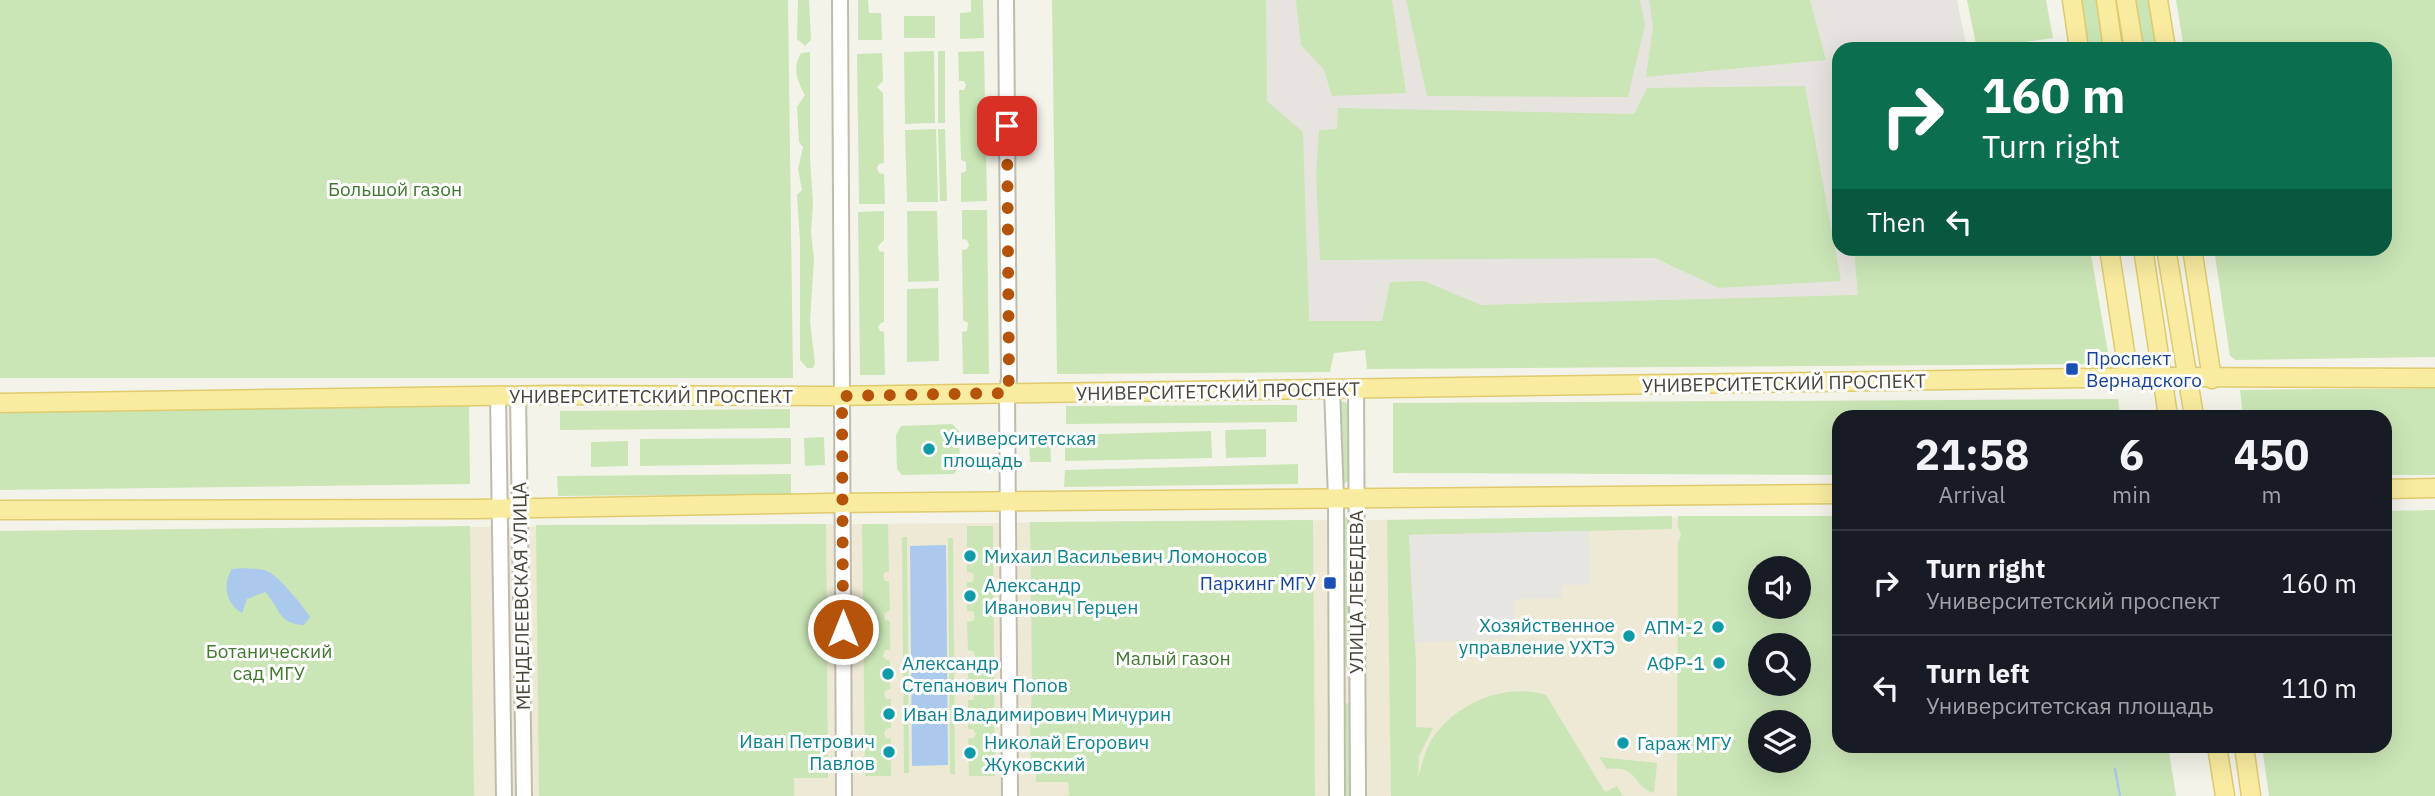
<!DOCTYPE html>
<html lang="en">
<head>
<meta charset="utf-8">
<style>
	body { margin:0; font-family:"IBM Plex Sans",sans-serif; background:#20242c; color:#f1f3f6; height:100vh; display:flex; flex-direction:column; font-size:26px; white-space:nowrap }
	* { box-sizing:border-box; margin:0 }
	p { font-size:23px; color:#9ea1a6 }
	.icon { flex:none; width:38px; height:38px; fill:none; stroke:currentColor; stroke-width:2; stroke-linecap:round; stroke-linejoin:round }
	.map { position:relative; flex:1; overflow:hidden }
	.drawer { position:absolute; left:1832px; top:410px; width:560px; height:343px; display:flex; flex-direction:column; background:#171b24; border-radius:21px; box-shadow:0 7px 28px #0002 }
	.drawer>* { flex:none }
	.guide { position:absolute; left:1832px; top:42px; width:560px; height:214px; border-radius:21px; box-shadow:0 7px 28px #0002; background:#0b6e4f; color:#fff; overflow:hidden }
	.fabs { position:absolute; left:1748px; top:556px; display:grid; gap:14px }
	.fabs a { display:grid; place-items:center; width:63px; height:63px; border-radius:50%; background:#171b24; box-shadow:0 7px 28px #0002; font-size:35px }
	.pin { position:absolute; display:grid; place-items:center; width:60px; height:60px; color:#fff; margin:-30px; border-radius:14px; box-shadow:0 4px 10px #0006 }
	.me { position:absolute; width:77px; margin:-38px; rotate:0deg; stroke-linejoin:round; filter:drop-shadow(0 0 5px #0008) }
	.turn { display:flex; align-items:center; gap:24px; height:147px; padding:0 35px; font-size:32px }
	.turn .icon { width:91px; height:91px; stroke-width:2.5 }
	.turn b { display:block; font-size:49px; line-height:60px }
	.then { display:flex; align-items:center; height:66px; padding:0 35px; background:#0003; gap:14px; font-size:26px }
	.eta { display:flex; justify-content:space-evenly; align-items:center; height:119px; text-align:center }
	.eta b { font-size:42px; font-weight:800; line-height:49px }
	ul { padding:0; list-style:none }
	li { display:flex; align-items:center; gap:21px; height:105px; padding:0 35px; border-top:2px solid #363941 }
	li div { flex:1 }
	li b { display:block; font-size:26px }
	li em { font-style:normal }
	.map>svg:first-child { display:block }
</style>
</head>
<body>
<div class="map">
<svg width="2435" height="796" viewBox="0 0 2435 796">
	<rect width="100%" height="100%" fill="#f4f3ea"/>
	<polygon fill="#e7e4df" points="1193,0 1957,0 1967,49 1839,49 1839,248 2085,249 2097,326 1402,333 1259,337"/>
	<path fill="#ede9d5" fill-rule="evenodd" d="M 1839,516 L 1839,746 L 2168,746 L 2176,796 L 0,796 L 0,531 ZM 1760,569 L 1799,569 L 1799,607 L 1760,607 ZM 1760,646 L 1799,646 L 1799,684 L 1760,684 ZM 1760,723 L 1799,723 L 1799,761 L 1760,761 Z"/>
	<g fill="#cae6b6" fill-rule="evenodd">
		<polygon points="0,0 788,0 793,378 0,378"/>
		<polygon points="798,0 809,0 811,40 805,46 797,39"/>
		<polygon points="858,0 868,0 869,13 881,13 882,40 858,40"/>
		<polygon points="971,0 983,0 984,38 960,39 960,13 971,12"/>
		<polygon points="1052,0 1266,0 1267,101 1303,132 1309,321 1382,321 1390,282 1424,281 1481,305 1858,295 1854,249 2090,249 2110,364 1367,369 1365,350 1334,353 1330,372 1057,374"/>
		<polygon points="1296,0 1392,0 1406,93 1332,96 1324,70 1301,45"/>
		<polygon points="1406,0 1640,0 1645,25 1628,97 1427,96"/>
		<polygon points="1649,0 1810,0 1826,60 1646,77 1653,26"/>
		<polygon points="1967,0 2046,0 2053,38 1977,49"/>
		<polygon points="2079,0 2097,0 2104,49 2087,49"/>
		<polygon points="2132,0 2151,0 2158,49 2139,49"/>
		<polygon points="2176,0 2435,0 2435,357 2236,360 2230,356 2214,249 2385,248 2385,49 2184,49"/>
		<rect x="904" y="16" width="31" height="22"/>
		<polygon points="934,51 935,123 905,124 904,52"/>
		<rect x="938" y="51" width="7" height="72"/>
		<polygon points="984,51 987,201 961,202 961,173 966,171 966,162 961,160 959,90 964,90 966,85 964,81 959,81 958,52"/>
		<path d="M 810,52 L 810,158 L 813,204 L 811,232 L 814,259 L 810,321 L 815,363 L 813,368 L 807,368 L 800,360 L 800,241 L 797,195 L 802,190 L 798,169 L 803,147 L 799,142 L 797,107 L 805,95 C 797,81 792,68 801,53 Z"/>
		<polygon points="882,53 883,81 877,87 883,93 884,163 879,164 877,168 879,173 884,174 885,204 859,204 857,54"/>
		<polygon points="1805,86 1841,281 1719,288 1655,258 1320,260 1316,175 1319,130 1337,129 1338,108 1634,114 1647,88"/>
		<polygon points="936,129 938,202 907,202 905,130"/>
		<polygon points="938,129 945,129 947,201 940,201"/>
		<polygon points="962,210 987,210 989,374 963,374 962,332 967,331 968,323 963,320 962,250 967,249 969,245 967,240 962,239"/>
		<polygon points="884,211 884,240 878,246 879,251 884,252 884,322 881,323 878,327 880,331 884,332 885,375 860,375 858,212"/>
		<polygon points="907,211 937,211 939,281 908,282"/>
		<polygon points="938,288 939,361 907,362 907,289"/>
		<polygon points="2435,388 2435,475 2385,475 2385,416 2243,416 2240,390"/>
		<polygon points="2118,399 2120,416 1839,416 1839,475 1393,473 1393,403"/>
		<polygon points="1342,401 1349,404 1349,480 1344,484 1341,483 1339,405"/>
		<polygon points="469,404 470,484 0,490 0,411"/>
		<polygon points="1297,405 1297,422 1066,424 1066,406"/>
		<polygon points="790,409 790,428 560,430 560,411"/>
		<polygon points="952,424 959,431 960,467 954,474 902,475 897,469 896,435 901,426"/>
		<polygon points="1266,429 1266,457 1226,458 1225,430"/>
		<polygon points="1211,431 1212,458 1065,461 1065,435"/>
		<polygon points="1029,433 1050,433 1051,462 1030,462"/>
		<polygon points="824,437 825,465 805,466 804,438"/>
		<polygon points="791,438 791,464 640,466 640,439"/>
		<polygon points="628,441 628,466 591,467 591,442"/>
		<polygon points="1298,464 1298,484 1064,487 1065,470"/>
		<polygon points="791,474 791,494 558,496 557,476"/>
		<polygon points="2435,510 2435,796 2269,796 2262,746 2385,746 2385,511"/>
		<path d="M 1672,516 L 1672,529 L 1409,535 L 1416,661 L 1416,727 L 1433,728 L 1419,756 L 1418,777 C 1423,762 1426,745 1437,732 C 1462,701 1507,683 1546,695 L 1605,792 L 1617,786 L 1623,796 L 1391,796 L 1387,520 Z"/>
		<path d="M 1678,516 L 1839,516 L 1839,746 L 2168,746 L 2176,796 L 1677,796 L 1678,543 L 1681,534 L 1678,527 ZM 1760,569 L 1799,569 L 1799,607 L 1760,607 ZM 1760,646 L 1799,646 L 1799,684 L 1760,684 ZM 1760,723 L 1799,723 L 1799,761 L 1760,761 Z"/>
		<polygon points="1346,517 1350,517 1352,520 1350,667 1342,666 1342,520"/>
		<polygon points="1313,520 1315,796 1065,796 1069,795 1068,782 1036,782 1036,775 1031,767 1030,736 1032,682 1030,522"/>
		<polygon points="826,524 828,778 794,778 794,796 539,796 536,525"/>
		<polygon points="862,524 888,524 889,572 885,572 883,576 885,581 889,581 890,610 884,614 885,620 890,621 890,650 885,650 883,656 885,659 890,661 890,689 885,691 884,694 886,699 891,699 891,728 886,729 884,733 886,738 891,739 891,776 865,776"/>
		<polygon points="470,526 474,796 0,796 0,531"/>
		<polygon points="967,526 993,526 995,776 969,776 968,739 974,738 976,734 973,729 968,729 968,700 973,700 975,695 974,690 968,689 968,661 973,660 975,656 973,651 968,650 967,622 973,621 975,616 973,611 967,611 967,582 972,582 974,578 972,573 967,572"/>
		<polygon points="902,537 907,537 909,773 904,773"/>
		<polygon points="948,538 953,538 955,774 950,774"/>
		<polygon points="1350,703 1352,796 1342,796 1341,704"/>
		<path d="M 1599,757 L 1657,763 L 1654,793 C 1631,786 1640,765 1607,769 Z"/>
	</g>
	<polygon fill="#e6e5e2" points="1589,531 1590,585 1562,585 1561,598 1514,599 1514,638 1415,643 1409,535"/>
	<g fill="#abc9ed">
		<polygon points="946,545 948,765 912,766 910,546"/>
		<path d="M 243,568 C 250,569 260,568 267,571 C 277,574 304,607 310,617 L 304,625 C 277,624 280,607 265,592 L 247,599 L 242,613 C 226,604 222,584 232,569 Z"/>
	</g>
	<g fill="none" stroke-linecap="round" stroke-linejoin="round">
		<polyline stroke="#abc9ed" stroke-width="2.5" points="2115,769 2120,796"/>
		<defs>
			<g id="minor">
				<polyline points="840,0 844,796"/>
				<polyline points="1006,0 1009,378 1007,393 1010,796"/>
				<polyline points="1332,389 1336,499 1337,796"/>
				<polyline points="1356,389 1358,796"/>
				<polyline points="518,395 524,796"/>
				<polyline points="498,396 504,796"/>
			</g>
			<g id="major">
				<polyline points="2072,0 2079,49"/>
				<polyline points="2106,0 2113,49"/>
				<polyline points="2126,0 2134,49"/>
				<polyline points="2158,0 2166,49"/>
				<polyline points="2109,248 2129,378"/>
				<polyline points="2143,248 2168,416"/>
				<polyline points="2166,248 2194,416"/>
				<polyline points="2192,248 2212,379"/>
				<polyline points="0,403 552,395 830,396 2163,377 2435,378"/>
				<polyline points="2385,489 2435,488"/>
				<polyline points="0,510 474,509 831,503 1839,494"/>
				<polyline points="2217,746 2225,796"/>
				<polyline points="2244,746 2251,796"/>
			</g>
		</defs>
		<use href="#minor" stroke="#c0bcad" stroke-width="18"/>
		<use href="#major" stroke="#decb6f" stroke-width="21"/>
		<use href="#minor" stroke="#fff" stroke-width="14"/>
		<use href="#major" stroke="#f9eb9f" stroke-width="18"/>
	</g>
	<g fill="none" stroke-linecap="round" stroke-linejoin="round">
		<polyline stroke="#b45309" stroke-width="12" stroke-dasharray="0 21.6" points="843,629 842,396 1007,393 1009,378 1007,126"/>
	</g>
	<g fill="#1a4fb4" stroke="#fff" stroke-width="2.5">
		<rect x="2065" y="362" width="14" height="14" rx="3.5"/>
		<rect x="1323" y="576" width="14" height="14" rx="3.5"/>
	</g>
	<g fill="#0f9aa8" stroke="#fff" stroke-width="2.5">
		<circle cx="929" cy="449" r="7"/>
		<circle cx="970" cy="556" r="7"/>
		<circle cx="970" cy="596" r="7"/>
		<circle cx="1718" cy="627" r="7"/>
		<circle cx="1629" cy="636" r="7"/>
		<circle cx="1719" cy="663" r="7"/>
		<circle cx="888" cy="674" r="7"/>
		<circle cx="889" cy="714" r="7"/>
		<circle cx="1623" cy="743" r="7"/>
		<circle cx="889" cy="752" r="7"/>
		<circle cx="970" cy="753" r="7"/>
	</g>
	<g text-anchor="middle" stroke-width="6" stroke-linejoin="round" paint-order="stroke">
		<g font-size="19" fill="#40782e" stroke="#fff">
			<text x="395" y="196">Большой газон</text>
			<text x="269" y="658">Ботанический<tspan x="269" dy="22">сад МГУ</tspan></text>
			<text x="1173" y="665">Малый газон</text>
		</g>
		<g font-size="19" fill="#164399" stroke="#fff" text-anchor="start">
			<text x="2086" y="365">Проспект<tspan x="2086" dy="22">Вернадского</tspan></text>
			<text x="1316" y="590" text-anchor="end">Паркинг МГУ</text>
		</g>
		<g font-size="19" fill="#484439" stroke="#fff">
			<text transform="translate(1784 383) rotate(-1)" y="7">УНИВЕРСИТЕТСКИЙ ПРОСПЕКТ</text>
			<text transform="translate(1218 391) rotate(-1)" y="7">УНИВЕРСИТЕТСКИЙ ПРОСПЕКТ</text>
			<text x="651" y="403">УНИВЕРСИТЕТСКИЙ ПРОСПЕКТ</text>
			<text transform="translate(1356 592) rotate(-90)" y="7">УЛИЦА ЛЕБЕДЕВА</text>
			<text transform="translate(521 596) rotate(-91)" y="7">МЕНДЕЛЕЕВСКАЯ УЛИЦА</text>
		</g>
		<g font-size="19" fill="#0d838f" stroke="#fff" text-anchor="start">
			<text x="943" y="445">Университетская<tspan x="943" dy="22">площадь</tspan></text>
			<text x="984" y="563">Михаил Васильевич Ломоносов</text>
			<text x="984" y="592">Александр<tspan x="984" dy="22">Иванович Герцен</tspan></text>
			<text x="1615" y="632" text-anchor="end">Хозяйственное<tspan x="1615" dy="22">управление УХТЭ</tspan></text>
			<text x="1704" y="634" text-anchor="end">АПМ-2</text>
			<text x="902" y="670">Александр<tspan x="902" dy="22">Степанович Попов</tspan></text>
			<text x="1705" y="670" text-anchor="end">АФР-1</text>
			<text x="903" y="721">Иван Владимирович Мичурин</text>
			<text x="875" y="748" text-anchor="end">Иван Петрович<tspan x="875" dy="22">Павлов</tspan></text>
			<text x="984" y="749">Николай Егорович<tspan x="984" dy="22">Жуковский</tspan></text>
			<text x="1637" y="750">Гараж МГУ</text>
		</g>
	</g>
</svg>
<div class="fabs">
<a><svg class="icon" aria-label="sound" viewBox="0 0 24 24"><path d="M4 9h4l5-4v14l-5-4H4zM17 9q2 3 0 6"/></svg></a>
<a><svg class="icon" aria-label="search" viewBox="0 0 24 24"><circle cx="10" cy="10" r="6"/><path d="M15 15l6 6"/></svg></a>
<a><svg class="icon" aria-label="layers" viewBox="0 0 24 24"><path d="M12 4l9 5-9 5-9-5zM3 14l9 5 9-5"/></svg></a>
</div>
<div class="pin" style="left:1007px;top:126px;background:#d93025"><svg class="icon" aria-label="arrive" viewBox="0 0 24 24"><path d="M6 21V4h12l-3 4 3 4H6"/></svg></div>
<svg class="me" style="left:843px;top:629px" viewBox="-20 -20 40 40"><circle r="17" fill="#b45309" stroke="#fff" stroke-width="3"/><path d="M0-11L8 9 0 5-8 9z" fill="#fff"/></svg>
<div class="guide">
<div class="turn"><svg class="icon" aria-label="right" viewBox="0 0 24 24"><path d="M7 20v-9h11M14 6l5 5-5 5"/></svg><div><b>160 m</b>Turn right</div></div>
<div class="then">Then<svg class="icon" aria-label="left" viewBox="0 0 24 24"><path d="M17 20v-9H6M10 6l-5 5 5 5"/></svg></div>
</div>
<section class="drawer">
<div class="eta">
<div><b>21:58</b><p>Arrival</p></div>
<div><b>6</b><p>min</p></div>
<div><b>450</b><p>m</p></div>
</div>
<ul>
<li><svg class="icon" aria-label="right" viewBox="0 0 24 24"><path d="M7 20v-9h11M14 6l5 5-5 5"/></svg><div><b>Turn right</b><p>Университетский проспект</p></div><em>160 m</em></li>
<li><svg class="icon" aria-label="left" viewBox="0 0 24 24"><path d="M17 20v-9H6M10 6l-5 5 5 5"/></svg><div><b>Turn left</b><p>Университетская площадь</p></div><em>110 m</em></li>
</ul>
</section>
</div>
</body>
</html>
